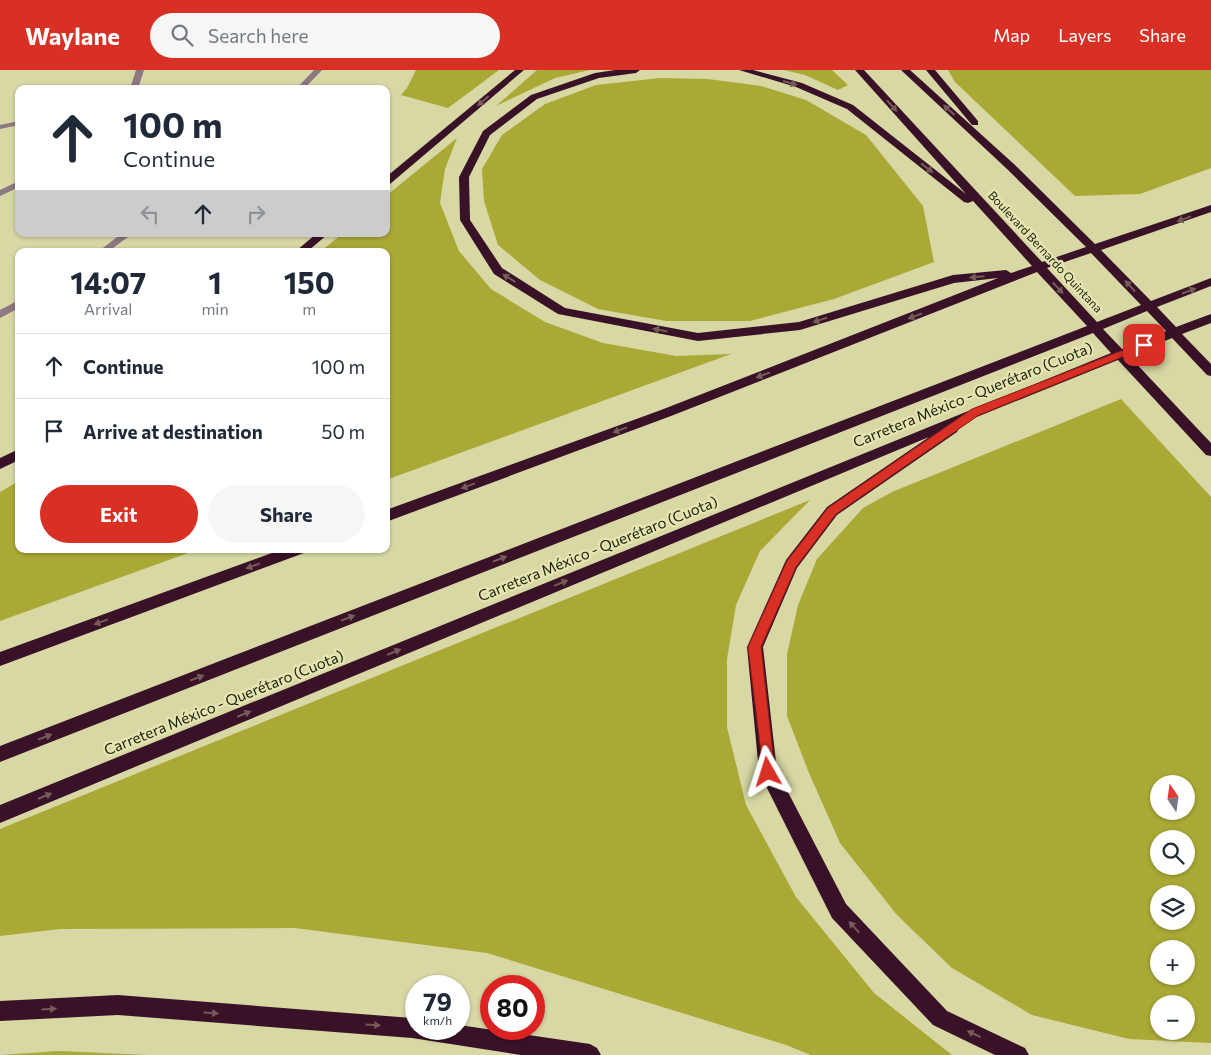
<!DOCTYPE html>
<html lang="en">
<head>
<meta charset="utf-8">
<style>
	body { margin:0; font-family:Commissioner,sans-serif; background:#f6f6f7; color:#1f2937; height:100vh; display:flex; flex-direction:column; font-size:19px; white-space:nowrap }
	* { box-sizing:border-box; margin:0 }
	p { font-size:16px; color:#747a83 }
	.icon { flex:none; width:28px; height:28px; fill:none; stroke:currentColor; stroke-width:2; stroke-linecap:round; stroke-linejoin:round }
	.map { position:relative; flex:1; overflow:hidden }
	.details { position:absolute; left:15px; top:178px; width:375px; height:305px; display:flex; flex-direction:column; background:#fff; border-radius:10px; box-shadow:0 1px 4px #0004 }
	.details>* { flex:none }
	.hud { position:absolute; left:15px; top:15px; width:375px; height:152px; border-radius:10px; box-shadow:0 1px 4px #0004; background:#fff; color:#1f2937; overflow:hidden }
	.needle { width:32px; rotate:347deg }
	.buttons { position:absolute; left:1150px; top:705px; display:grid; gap:10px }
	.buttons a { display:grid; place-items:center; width:45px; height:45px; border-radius:50%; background:#fff; box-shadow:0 1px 4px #0004; font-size:25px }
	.speed { position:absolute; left:405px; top:905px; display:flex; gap:10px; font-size:25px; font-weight:700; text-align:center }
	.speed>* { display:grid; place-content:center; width:65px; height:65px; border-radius:50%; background:#fff; box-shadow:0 1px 4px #0004; line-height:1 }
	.speed small { font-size:12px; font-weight:400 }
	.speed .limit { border:8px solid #d22; background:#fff; color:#111 }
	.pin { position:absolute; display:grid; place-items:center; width:42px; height:42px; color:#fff; margin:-21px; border-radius:10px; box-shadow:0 2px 8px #0006 }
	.me { position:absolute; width:55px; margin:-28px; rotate:354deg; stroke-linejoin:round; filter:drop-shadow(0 0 4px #0008) }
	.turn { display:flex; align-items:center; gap:18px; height:105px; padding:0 25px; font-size:22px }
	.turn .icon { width:65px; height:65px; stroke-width:2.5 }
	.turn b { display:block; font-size:35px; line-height:42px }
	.lanes { display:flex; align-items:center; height:48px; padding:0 25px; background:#0003; justify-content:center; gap:25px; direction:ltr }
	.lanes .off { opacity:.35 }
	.eta { display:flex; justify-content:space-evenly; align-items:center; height:85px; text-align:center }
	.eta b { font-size:30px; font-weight:700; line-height:35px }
	.button { display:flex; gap:10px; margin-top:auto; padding:10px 25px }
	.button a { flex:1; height:58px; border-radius:30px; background:#d93025; color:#fff; font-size:20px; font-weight:700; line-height:58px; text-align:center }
	.button a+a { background:#f6f6f7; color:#1f2937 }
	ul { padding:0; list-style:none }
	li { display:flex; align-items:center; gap:15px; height:65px; padding:0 25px; border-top:1px solid #e0e1e3 }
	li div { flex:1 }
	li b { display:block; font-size:19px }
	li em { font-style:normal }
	header { display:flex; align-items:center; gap:30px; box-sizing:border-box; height:70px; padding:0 25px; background:#d93025; color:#fff }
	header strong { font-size:24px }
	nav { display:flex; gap:28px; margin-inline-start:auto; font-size:18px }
	.search { width:350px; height:45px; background:#f6f6f7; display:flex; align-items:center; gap:12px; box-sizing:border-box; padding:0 18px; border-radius:28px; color:#747a83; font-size:19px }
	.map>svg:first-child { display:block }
</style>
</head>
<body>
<header>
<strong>Waylane</strong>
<div class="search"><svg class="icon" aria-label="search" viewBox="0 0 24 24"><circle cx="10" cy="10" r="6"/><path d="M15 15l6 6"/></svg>Search here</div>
<nav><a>Map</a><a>Layers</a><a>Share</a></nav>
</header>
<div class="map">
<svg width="1211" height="985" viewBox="0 0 1211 985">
	<rect width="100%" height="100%" fill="#d7d8a4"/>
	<g fill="#aaa936" fill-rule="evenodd">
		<polygon points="416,0 499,0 448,38 401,25 407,18"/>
		<polygon points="537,0 590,0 555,8 496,36"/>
		<polygon points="784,0 832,0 848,15 838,20 805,5"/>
		<polygon points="948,0 1211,0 1211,98 1140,124 1075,126 955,12"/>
		<polygon points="660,8 708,9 761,16 806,30 866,65 923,136 934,192 834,229 750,251 666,251 598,239 540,210 498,175 484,131 482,99 502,65 545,34 596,15"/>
		<polygon points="457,68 445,99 440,133 459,181 491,219 545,252 603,273 676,286 731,284 386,410 386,181 321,181 342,164 386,164 386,126"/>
		<path d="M 1121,329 L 1211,427 L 1211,973 L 1129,969 L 1032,945 L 952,898 L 897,845 L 840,773 L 809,703 L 787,646 L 787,584 L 798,535 L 817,489 L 863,438 L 892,422 ZM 1159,714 L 1186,714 L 1186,741 L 1159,741 ZM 1159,769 L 1186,769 L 1186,796 L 1159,796 ZM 1159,824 L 1186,824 L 1186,851 L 1159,851 ZM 1159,879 L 1186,879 L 1186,906 L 1159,906 ZM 1159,934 L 1186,934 L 1186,961 L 1159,961 Z"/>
		<polygon points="19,411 19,479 199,479 0,551 0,422"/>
		<polygon points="810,430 760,481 736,535 727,589 727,657 746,735 796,827 874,923 952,985 811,985 786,975 487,883 295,858 60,859 0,866 0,759"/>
		<polygon points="59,981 148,985 0,985"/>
	</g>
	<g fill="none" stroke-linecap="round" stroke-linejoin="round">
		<g fill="#8d7781" fill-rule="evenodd">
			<polygon points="136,0 144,0 138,19 130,19"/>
			<polygon points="314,0 322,0 304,19 296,19"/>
			<polygon points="19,51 19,55 0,59 0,55"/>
			<polygon points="19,111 19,117 0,126 0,120"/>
			<polygon points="121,164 132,164 109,181 99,181"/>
			<polygon points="19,230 19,238 0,248 0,240"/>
		</g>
		<g fill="#391228" fill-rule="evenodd">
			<polygon points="515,0 524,0 390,114 386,115 386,107"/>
			<path d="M 615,0 L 640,0 L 636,3 L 599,8 L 537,29 L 490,65 L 469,107 L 470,150 L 502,198 L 565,238 L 698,263 L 799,252 L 953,205 L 1006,200 L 1011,203 L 1032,196 L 973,131 L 968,133 L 964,132 L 847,39 L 796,17 L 739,0 L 753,0 L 802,13 L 853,35 L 966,124 L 855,0 L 864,0 L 1042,192 L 1086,177 L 1007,99 L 901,0 L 910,0 L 1015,95 L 1095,174 L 1211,135 L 1211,142 L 1101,180 L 1151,231 L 1211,208 L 1211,216 L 1157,237 L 1176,257 L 1211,244 L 1211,253 L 1182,264 L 1211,294 L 1211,306 L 1207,305 L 1172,268 L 1129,286 L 1211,373 L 1211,386 L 1206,385 L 1118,290 L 957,355 L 959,358 L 957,362 L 837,445 L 797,498 L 763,577 L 777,701 L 846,834 L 947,941 L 1025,978 L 1029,985 L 995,985 L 933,955 L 832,848 L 759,702 L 747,577 L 786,490 L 827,437 L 929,367 L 0,753 L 0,735 L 1111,283 L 1093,263 L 0,692 L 0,676 L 1087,256 L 1037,202 L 671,346 L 386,452 L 386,440 L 661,340 L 998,208 L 954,213 L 800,260 L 698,271 L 558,244 L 494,204 L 460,150 L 459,107 L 483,61 L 531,25 L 595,3 ZM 1091,183 L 1141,235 L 1097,252 L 1047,198 ZM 1147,241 L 1166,261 L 1122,279 L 1103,259 Z"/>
			<polygon points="926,0 935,0 978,51 978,55 972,55"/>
			<polygon points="316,164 328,164 308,181 296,181"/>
			<polygon points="19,379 19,390 0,399 0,388"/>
			<polygon points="283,479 306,479 304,483 0,596 0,582"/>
			<polygon points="118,925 412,948 416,948 416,959 459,959 459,955 590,974 597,978 601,985 521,985 412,968 118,945 0,951 0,931"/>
		</g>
	</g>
	<defs><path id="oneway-solid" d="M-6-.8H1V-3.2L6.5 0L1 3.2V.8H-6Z" transform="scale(1.25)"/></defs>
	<g fill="#755c58">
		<use href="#oneway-solid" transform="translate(790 13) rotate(15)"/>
		<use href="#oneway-solid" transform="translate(483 31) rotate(140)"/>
		<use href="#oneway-solid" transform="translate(892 36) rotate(48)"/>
		<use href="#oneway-solid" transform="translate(949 40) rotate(-138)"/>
		<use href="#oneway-solid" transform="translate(927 98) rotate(38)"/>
		<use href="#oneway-solid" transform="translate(1184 149) rotate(160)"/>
		<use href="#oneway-solid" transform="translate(977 207) rotate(175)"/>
		<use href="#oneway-solid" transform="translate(509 208) rotate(-148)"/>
		<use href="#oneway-solid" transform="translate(1130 216) rotate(-133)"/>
		<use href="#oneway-solid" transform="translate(1058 218) rotate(47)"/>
		<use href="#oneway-solid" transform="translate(1189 221) rotate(-21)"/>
		<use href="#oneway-solid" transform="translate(915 246) rotate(159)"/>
		<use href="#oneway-solid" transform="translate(820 250) rotate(163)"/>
		<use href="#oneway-solid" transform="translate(660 260) rotate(-169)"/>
		<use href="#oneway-solid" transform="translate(763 305) rotate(159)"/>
		<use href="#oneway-solid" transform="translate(620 360) rotate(160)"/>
		<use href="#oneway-solid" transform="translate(468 416) rotate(160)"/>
		<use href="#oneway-solid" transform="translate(500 489) rotate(-21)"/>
		<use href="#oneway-solid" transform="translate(253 496) rotate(160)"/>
		<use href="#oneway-solid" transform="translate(561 513) rotate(-22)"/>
		<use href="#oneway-solid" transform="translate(348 548) rotate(-21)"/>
		<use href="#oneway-solid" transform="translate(101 552) rotate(160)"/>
		<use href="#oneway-solid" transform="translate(394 582) rotate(-22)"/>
		<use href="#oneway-solid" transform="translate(197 608) rotate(-21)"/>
		<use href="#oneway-solid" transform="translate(244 644) rotate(-22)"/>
		<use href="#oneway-solid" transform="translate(45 667) rotate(-21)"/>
		<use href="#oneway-solid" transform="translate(45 726) rotate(-22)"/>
		<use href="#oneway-solid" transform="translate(854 857) rotate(-133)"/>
		<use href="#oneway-solid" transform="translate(49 939) rotate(-3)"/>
		<use href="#oneway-solid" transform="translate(211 943) rotate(4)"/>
		<use href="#oneway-solid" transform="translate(373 955) rotate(4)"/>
		<use href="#oneway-solid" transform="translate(974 964) rotate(-155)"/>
	</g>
	<polygon fill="#d93025" stroke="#8d1f18" points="1144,272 1149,275 1147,277 979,345 836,444 796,497 761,577 775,702 773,706 768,708 764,706 748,577 787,491 828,438 972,339"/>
	<g text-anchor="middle" stroke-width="4.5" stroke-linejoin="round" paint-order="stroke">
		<g font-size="12" fill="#21210d" stroke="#e4e5b1">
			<text transform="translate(1045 182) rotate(47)" y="4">Boulevard Bernardo Quintana</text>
		</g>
		<g font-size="15" fill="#21210d" stroke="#e4e5b1">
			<text transform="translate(973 325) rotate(-22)" y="5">Carretera México - Querétaro (Cuota)</text>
			<text transform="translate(598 479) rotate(-22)" y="5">Carretera México - Querétaro (Cuota)</text>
			<text transform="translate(224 633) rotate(-22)" y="5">Carretera México - Querétaro (Cuota)</text>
		</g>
	</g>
</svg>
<div class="buttons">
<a><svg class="needle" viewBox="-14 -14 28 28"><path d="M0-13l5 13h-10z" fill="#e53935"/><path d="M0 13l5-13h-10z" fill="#747a83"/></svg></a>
<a><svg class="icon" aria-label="search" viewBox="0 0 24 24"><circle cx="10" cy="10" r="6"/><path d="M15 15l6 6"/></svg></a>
<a><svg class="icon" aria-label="layers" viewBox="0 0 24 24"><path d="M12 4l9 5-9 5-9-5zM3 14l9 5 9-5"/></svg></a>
<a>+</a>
<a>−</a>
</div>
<div class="speed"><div>79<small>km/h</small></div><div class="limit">80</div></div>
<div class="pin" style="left:1144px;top:275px;background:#d93025"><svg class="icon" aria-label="arrive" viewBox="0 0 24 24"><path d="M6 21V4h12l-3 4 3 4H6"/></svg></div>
<svg class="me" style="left:768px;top:702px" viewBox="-20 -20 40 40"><path d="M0-17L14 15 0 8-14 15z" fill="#d93025" stroke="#fff" stroke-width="4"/></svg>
<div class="hud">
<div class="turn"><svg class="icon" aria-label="ahead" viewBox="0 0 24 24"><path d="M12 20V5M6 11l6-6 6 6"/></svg><div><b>100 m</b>Continue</div></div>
<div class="lanes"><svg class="icon off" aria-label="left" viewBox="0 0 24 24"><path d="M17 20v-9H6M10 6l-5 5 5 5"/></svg><svg class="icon" aria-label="ahead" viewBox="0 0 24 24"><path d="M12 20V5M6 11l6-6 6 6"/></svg><svg class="icon off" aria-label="right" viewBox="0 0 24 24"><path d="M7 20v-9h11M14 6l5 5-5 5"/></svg></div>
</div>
<section class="details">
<div class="eta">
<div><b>14:07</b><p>Arrival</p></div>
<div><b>1</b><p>min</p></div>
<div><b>150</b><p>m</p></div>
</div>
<ul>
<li><svg class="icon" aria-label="ahead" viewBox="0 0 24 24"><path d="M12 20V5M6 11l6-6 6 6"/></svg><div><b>Continue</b></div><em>100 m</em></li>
<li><svg class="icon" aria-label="arrive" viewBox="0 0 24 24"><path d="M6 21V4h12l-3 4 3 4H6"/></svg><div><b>Arrive at destination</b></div><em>50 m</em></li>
</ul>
<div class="button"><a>Exit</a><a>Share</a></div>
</section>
</div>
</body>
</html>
